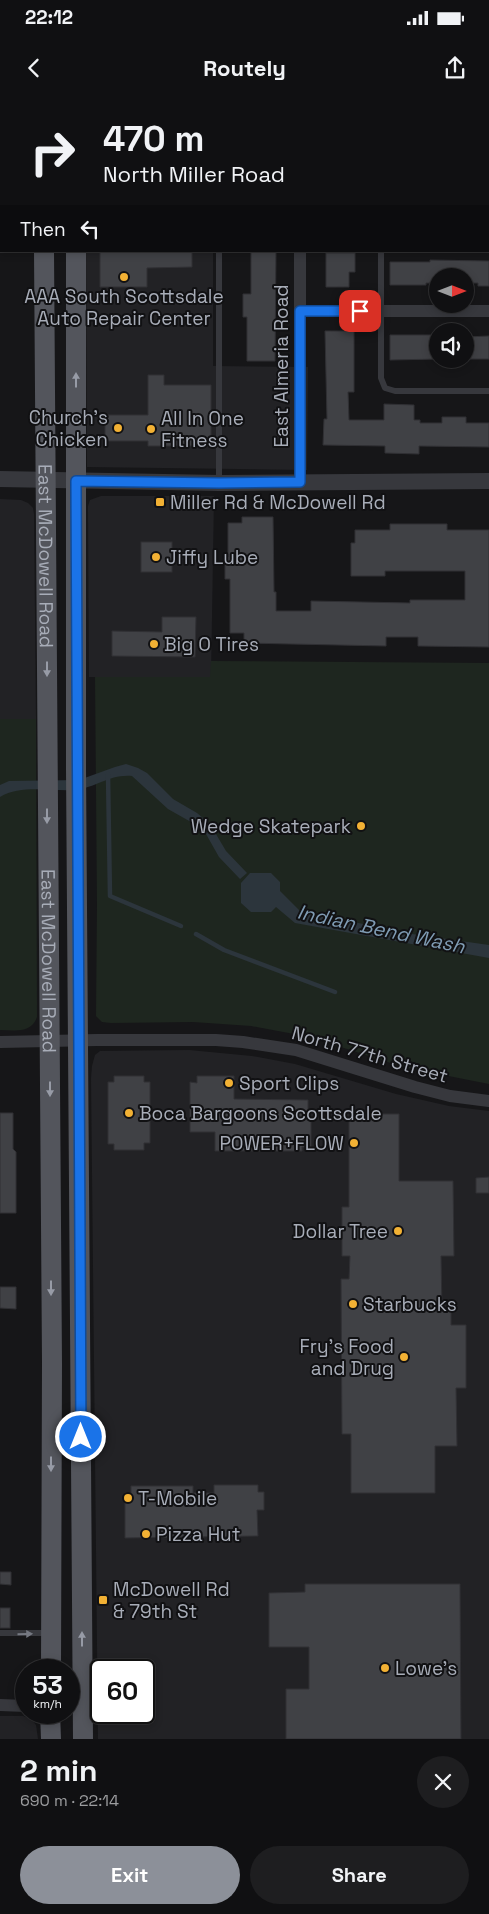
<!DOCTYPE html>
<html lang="en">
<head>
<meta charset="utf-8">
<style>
	body { margin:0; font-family:"Space Grotesk",sans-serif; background:#1e1e20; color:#f1f3f6; height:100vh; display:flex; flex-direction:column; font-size:19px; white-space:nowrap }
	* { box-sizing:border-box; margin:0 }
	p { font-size:16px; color:#9c9d9f }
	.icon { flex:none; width:28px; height:28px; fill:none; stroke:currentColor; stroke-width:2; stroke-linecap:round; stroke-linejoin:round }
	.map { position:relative; height:1639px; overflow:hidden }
	.details { display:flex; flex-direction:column; background:#101012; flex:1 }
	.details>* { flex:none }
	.hud { position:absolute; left:0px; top:0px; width:490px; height:152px; box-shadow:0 2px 8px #0003,0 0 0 1px #303032; background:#101012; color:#f1f3f6; overflow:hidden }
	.needle { width:32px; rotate:90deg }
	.controls { position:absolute; left:429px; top:168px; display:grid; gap:10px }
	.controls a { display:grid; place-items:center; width:45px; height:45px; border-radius:50%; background:#101012; box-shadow:0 2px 8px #0003,0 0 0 1px #303032; font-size:25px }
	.speed { position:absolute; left:15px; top:1559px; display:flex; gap:10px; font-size:25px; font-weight:700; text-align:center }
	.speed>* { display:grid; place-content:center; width:65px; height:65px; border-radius:50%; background:#101012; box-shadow:0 2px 8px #0003,0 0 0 1px #303032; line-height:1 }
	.speed small { font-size:12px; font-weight:400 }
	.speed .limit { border:2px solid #111; border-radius:8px; background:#fff; color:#111 }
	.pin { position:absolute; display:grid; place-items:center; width:42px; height:42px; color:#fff; margin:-21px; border-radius:10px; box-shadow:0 2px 8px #0006 }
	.me { position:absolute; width:55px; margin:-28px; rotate:0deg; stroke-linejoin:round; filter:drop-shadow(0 0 4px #0008) }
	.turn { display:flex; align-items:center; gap:18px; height:105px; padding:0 20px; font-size:22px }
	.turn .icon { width:65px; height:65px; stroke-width:2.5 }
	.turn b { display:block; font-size:35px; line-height:42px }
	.then { display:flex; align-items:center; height:48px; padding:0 20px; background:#0003; gap:10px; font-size:19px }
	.round { display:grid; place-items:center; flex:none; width:52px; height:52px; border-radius:26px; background:#1e1e20 }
	.overview { display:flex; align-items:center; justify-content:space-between; height:85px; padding:0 20px }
	h1 { font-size:30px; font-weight:700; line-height:38px }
	.cta { display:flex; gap:10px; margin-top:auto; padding:10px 20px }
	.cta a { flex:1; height:58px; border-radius:30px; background:#8c9099; color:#fff; font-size:20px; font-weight:700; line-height:58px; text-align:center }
	.cta a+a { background:#1e1e20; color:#f1f3f6 }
	.status { display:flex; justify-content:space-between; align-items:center; height:35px; padding:0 25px; background:#101012; direction:ltr }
	.status svg { height:14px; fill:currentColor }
	header { display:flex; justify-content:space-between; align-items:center; height:65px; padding:0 20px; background:#101012; font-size:22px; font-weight:700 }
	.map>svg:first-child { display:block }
</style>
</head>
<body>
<div class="status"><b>22:12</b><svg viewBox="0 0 49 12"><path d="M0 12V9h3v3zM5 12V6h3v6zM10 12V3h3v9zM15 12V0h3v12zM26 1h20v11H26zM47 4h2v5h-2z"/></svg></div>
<header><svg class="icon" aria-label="back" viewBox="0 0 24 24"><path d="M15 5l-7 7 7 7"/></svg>Routely<svg class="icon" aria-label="share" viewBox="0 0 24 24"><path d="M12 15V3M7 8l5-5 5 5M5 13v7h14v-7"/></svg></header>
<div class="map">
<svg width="489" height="1639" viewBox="0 0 489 1639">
	<rect width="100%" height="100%" fill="#161618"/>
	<g fill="#222225" fill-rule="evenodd">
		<rect x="85" y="0" width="127" height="1"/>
		<polygon points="86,151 213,151 213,266 308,267 307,370 87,367"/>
		<polygon points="101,396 214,396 211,577 89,577 88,406 90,400"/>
		<polygon points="0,399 21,400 28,403 33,408 34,414 36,619 0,619"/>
		<path d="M 189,950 L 252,956 L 295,964 L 396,994 L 449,1006 L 489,1011 L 489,1639 L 98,1639 L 91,978 L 92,966 L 95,955 L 100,951 ZM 101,1570 L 144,1570 L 144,1612 L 101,1612 Z"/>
		<polygon points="0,1616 23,1616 31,1619 36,1625 38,1639 0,1639"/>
	</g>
	<g fill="#1e261f">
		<polygon points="211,561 489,563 489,984 403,967 310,937 251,926 193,922 111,923 102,922 96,916 97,804 95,577 210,577"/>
		<path d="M 0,619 L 36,619 L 37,917 C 31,934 15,930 0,930 Z"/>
	</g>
	<g fill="#2c353c">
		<path d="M 126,664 L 138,668 L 147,673 L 173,699 L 197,713 L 210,724 L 226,751 L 247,773 L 240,779 L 219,757 L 206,734 L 198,726 L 168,709 L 132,676 C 110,674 97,687 76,690 C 52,692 22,684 0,697 L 0,685 L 9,681 L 79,680 L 115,667 Z"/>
		<polygon points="250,773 271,773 280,782 280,791 300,811 412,834 489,845 489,858 295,823 276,807 271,812 251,812 241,803 241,783"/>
	</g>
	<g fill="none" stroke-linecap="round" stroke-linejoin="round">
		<g stroke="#2c353c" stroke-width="4.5">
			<polyline points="108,674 110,796 181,826"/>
			<polyline points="196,834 224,850 335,892"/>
		</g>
	</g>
	<g fill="#404145" stroke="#303034">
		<polygon points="100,151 192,151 192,167 147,168 147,187 100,187"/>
		<polygon points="251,151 276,151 275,261 247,261 247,217 243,217 243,194 251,194"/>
		<polygon points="326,153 355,153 355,172 349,172 349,187 326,187"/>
		<polygon points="430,160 489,161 489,186 478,186 478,183 465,183 465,176 438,176 438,183 426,183 426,185 390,185 390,162 430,162"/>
		<polygon points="325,231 354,231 354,292 348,292 349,320 384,320 384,304 414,305 414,320 420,320 420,323 442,323 442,317 466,317 466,323 489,323 489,347 419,346 419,354 385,353 385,346 323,345 324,319 327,319"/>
		<polygon points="390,235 438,235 438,259 390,260"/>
		<polygon points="489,236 489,259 465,259 465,237"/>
		<polygon points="148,275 164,275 164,285 211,285 211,346 148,346 148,341 105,341 105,315 148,315"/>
		<polygon points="242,417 273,417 274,492 276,492 276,511 311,511 311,501 410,503 410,500 465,500 465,471 385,471 385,476 351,476 351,443 355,443 355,430 390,430 390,424 447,424 447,430 489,430 489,547 418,546 418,537 386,537 386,546 244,543 244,533 230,533 230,479 225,479 225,457 228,457 228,423 242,423"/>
		<rect x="141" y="442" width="31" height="30"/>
		<polygon points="162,517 196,517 195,557 112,556 112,531 162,532"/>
		<polygon points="114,976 144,976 144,982 150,982 150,1043 144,1043 144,1050 114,1050 114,1044 108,1044 108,982 114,982"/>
		<polygon points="197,976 234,976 234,999 308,1000 308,1017 311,1017 311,1047 302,1047 302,1051 215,1051 215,1032 190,1032 190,982 197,983"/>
		<polygon points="0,1013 13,1013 13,1049 16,1052 16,1113 0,1113"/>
		<polygon points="355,1014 399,1014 399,1081 453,1081 454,1156 441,1156 442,1209 451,1209 451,1225 466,1225 466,1288 456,1288 457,1346 435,1346 435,1393 351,1393 351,1334 342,1334 341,1179 349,1179 350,1156 342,1156 342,1107 349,1107 349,1019 355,1019"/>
		<polygon points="489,1077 489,1093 476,1093 476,1078"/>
		<polygon points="0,1187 16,1187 16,1209 0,1208"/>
		<polygon points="214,1385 258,1385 258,1392 264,1392 264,1410 257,1410 258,1436 125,1438 125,1393 131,1393 131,1386 193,1386 193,1393 214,1393"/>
		<polygon points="0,1472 11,1472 11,1485 0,1484"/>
		<polygon points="305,1484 460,1484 461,1639 286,1639 286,1589 309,1589 309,1547 269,1547 269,1493 305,1492"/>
		<rect x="0" y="1508" width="10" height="20"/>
	</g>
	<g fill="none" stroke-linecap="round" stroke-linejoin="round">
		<g stroke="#37383d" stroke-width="6">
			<polyline points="219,0 219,1"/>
			<polyline points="219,151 219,382"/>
			<polyline points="381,151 381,278 385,288 395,291 489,291"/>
			<polyline points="0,1533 49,1533"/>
		</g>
		<g stroke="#37383d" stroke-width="12">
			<polyline points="299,0 299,1"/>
			<polyline points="300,151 300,382"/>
			<polyline points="300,211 489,211"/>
			<polyline points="0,942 97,940 216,940 243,942 296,950 415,987 450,996 489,1001"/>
			<polyline points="0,1605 26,1606"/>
		</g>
		<polyline stroke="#37383d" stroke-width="16" points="0,379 219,383 489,381"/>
		<g stroke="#53555c" stroke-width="20">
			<polyline points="43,0 43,1"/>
			<polyline points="74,0 74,1"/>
			<path id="s1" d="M 44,151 L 52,1263 L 51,1570"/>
			<polyline points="76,151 76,669 83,1639"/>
			<polyline points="50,1612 51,1639"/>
		</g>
	</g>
	<defs><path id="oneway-solid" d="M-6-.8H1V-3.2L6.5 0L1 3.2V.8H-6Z" transform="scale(1.25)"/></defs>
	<g fill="#979ba6">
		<use href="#oneway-solid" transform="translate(76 280) rotate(-90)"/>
		<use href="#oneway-solid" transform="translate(47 569) rotate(90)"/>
		<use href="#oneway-solid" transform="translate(47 716) rotate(90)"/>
		<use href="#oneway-solid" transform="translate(50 989) rotate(90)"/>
		<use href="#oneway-solid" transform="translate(51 1188) rotate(90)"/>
		<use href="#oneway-solid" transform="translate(51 1364) rotate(90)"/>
		<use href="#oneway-solid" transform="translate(82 1539) rotate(-90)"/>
	</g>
	<use fill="#757881" href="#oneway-solid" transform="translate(25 1534) rotate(-1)"/>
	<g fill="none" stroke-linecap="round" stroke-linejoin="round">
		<defs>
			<polyline id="route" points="81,1337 76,381 219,383 300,382 300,211 360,211"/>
		</defs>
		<use href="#route" stroke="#114b97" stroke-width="12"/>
		<use href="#route" stroke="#1a73e8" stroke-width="9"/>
	</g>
	<g fill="#f2b134" stroke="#111113" stroke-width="2">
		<circle cx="124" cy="177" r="5"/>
		<circle cx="118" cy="328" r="5"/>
		<circle cx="151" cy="329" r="5"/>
		<rect x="155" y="397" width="10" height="10" rx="2.5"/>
		<circle cx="156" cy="457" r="5"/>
		<circle cx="154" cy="544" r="5"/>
		<circle cx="361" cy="726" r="5"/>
		<circle cx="229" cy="983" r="5"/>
		<circle cx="129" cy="1013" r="5"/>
		<circle cx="354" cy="1043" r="5"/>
		<circle cx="398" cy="1131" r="5"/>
		<circle cx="353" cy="1204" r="5"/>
		<circle cx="404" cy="1257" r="5"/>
		<circle cx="128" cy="1398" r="5"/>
		<circle cx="146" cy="1434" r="5"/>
		<rect x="98" y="1495" width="10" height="10" rx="2.5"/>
		<circle cx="385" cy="1568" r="5"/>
	</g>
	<g text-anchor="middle" stroke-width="4" stroke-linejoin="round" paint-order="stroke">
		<g font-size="19" fill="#a8adb8" stroke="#111113" text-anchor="start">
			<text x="124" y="203" text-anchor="middle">AAA South Scottsdale<tspan x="124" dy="22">Auto Repair Center</tspan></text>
			<text x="108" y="324" text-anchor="end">Church's<tspan x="108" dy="22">Chicken</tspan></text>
			<text x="161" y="325">All In One<tspan x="161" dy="22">Fitness</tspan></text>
			<text x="170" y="409">Miller Rd &amp; McDowell Rd</text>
			<text x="166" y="464">Jiffy Lube</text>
			<text x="164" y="551">Big O Tires</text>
			<text x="351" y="733" text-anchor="end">Wedge Skatepark</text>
			<text x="239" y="990">Sport Clips</text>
			<text x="139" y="1020">Boca Bargoons Scottsdale</text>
			<text x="344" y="1050" text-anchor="end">POWER+FLOW</text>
			<text x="388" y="1138" text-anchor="end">Dollar Tree</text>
			<text x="363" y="1211">Starbucks</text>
			<text x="394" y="1253" text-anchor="end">Fry's Food<tspan x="394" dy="22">and Drug</tspan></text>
			<text x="138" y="1405">T-Mobile</text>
			<text x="156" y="1441">Pizza Hut</text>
			<text x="113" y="1496">McDowell Rd<tspan x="113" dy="22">&amp; 79th St</tspan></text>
			<text x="395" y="1575">Lowe's</text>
		</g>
		<g font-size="19" fill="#a8adb8" stroke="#111113">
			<text transform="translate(281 266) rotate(-90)" y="7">East Almeria Road</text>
			<text dy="7" stroke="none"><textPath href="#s1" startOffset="305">East McDowell Road</textPath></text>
			<text dy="7" stroke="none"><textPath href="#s1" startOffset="710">East McDowell Road</textPath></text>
			<text transform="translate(370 954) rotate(16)" y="7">North 77th Street</text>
		</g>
		<g font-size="20" font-style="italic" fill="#7f9bb3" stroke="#111113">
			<text transform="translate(381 829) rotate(12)" y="7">Indian Bend Wash</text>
		</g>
	</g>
</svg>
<div class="controls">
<a><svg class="needle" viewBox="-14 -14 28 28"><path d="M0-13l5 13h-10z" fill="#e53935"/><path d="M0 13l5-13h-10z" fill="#9c9d9f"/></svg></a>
<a><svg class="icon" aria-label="sound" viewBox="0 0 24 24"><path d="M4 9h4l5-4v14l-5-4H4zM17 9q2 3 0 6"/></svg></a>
</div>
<div class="speed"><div>53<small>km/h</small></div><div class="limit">60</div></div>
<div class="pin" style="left:360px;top:211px;background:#d93025"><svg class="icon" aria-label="arrive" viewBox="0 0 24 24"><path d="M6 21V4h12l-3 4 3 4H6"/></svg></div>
<svg class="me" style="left:81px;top:1337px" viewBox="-20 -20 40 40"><circle r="17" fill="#1a73e8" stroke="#fff" stroke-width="3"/><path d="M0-11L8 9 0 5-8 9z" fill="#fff"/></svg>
<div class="hud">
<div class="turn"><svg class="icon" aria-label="right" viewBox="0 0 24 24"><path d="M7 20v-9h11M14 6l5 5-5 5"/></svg><div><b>470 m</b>North Miller Road</div></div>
<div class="then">Then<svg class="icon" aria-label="left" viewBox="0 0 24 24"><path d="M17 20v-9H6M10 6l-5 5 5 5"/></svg></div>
</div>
</div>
<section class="details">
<div class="overview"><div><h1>2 min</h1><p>690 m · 22:14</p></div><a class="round"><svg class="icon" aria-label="close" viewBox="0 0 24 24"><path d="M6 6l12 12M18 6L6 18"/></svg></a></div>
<div class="cta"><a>Exit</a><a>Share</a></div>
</section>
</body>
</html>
